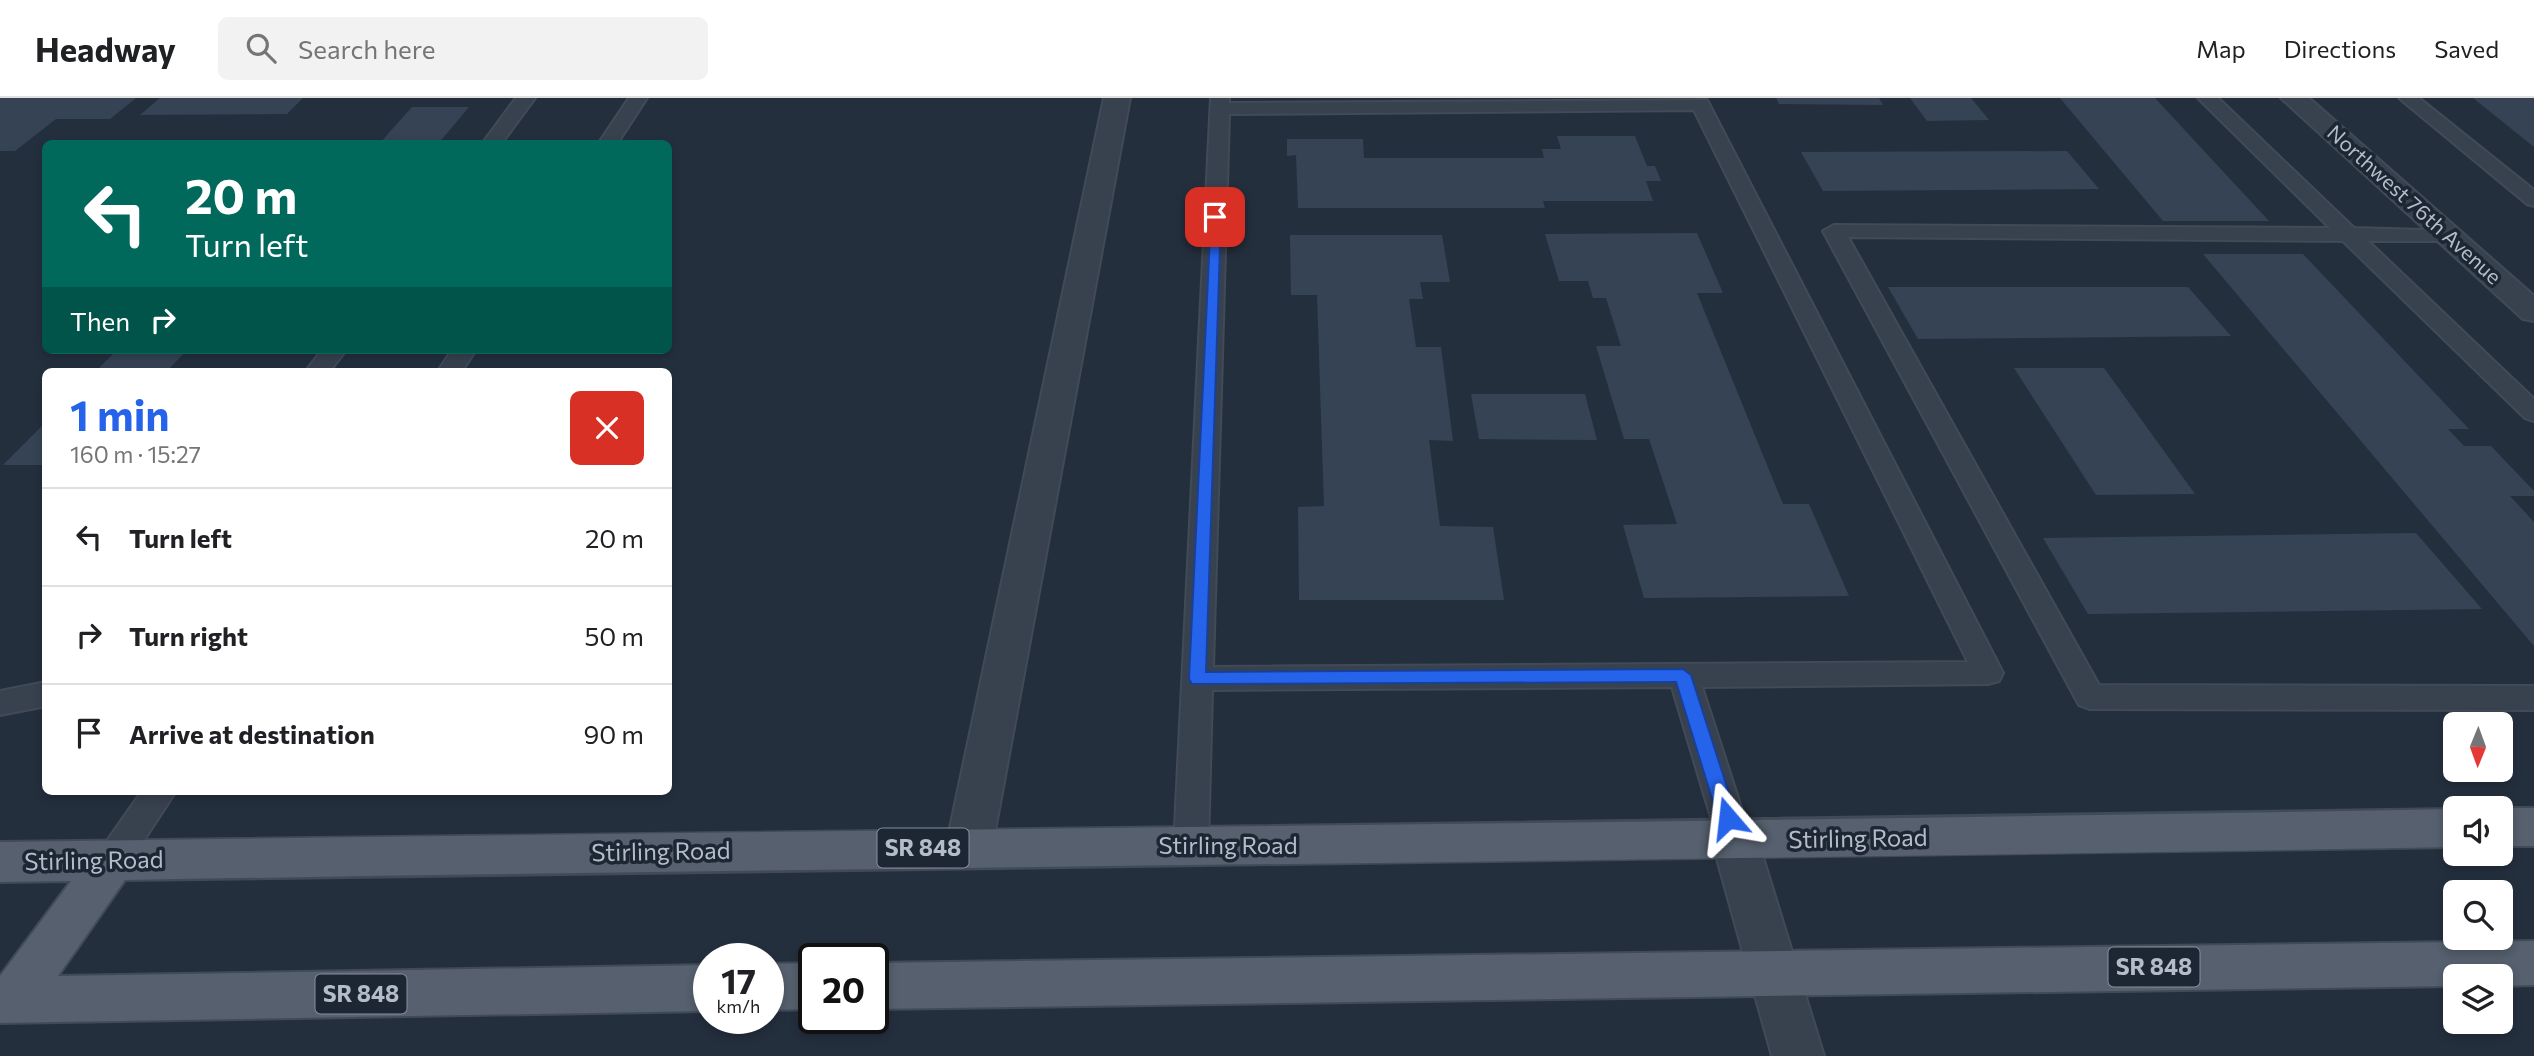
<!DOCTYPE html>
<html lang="en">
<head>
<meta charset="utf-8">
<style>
	body { margin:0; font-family:Commissioner,sans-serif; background:#f2f2f2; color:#202124; height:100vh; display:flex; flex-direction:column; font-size:26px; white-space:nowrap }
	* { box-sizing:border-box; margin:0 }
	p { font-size:23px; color:#757577 }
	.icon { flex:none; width:38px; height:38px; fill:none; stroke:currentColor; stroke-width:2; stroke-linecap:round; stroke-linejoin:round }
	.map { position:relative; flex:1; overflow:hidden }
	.side { position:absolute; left:42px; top:270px; width:630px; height:427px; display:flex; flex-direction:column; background:#fff; border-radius:10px; box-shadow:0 4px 10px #0003 }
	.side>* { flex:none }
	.hud { position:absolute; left:42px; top:42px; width:630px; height:214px; border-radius:10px; box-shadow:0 4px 10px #0003; background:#00695c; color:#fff; overflow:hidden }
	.needle { width:46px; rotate:181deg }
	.tools { position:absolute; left:2443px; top:614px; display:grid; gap:14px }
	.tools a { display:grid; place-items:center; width:70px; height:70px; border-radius:10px; background:#fff; box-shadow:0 4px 10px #0003; font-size:35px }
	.speed { position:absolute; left:693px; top:845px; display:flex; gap:14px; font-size:35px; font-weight:700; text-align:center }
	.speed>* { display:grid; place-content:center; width:91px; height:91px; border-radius:50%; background:#fff; box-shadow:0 4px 10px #0003; line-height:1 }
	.speed small { font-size:18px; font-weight:400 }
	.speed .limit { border:4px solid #111; border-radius:10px; background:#fff; color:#111 }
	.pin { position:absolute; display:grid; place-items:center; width:60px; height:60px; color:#fff; margin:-30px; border-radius:14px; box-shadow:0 4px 10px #0006 }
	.me { position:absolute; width:77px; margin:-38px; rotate:343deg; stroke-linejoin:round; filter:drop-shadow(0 0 5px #0008) }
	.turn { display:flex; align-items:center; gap:24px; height:147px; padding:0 28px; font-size:32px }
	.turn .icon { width:91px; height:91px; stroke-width:2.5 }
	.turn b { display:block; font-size:49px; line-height:60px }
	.then { display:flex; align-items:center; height:66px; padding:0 28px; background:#0003; gap:14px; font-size:26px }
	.round { display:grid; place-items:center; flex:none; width:74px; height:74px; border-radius:10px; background:#f2f2f2 }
	.overview { display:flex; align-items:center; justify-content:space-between; height:119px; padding:0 28px }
	h1 { font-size:42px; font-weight:700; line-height:52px; color:#2563eb }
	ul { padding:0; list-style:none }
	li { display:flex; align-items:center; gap:21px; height:98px; padding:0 28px; border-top:2px solid #e0e0e0 }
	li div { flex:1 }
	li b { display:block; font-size:26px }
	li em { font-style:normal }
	header { display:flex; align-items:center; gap:42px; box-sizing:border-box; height:98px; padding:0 35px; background:#fff; border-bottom:2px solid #e0e0e0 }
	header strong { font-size:33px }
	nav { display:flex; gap:38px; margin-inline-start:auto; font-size:24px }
	.search { width:490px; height:63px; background:#f2f2f2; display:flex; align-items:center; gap:18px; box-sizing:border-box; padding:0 24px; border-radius:10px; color:#757577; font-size:26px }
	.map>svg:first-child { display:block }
</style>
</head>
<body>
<header>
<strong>Headway</strong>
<div class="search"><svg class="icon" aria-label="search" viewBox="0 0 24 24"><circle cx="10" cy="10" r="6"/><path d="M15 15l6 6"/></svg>Search here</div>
<nav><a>Map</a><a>Directions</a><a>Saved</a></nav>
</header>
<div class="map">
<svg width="2534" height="958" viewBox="0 0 2534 958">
	<rect width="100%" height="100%" fill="#242f3e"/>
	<g fill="#364354">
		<polygon points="0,0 136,0 110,21 56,21 15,53 0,53"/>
		<polygon points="160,0 303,0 287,16 140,17"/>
		<polygon points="1776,0 1879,0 1883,7 1779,6"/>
		<polygon points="1910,0 1971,0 1989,22 1927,23"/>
		<polygon points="2060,0 2155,0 2269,123 2163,123"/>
		<polygon points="2473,0 2534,0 2534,49"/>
		<polygon points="412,9 469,9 438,46 379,46"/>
		<polygon points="1557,38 1635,38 1647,68 1655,68 1661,83 1646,83 1653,103 1543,103 1545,110 1298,110 1296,57 1287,58 1287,41 1363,41 1364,60 1544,60 1542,51 1561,51"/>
		<polygon points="2067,53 2099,91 1823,93 1801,54"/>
		<polygon points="1697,135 1723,195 1697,195 1783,406 1809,406 1849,498 1644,500 1623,427 1677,426 1649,341 1624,341 1596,248 1621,248 1606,200 1593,200 1588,183 1559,183 1545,136"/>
		<polygon points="1290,137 1442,137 1450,184 1420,184 1423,201 1409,201 1416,249 1441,249 1453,343 1429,342 1440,428 1493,429 1504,502 1299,502 1298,409 1324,408 1317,197 1291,197"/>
		<polygon points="2203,156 2303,156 2469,331 2448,331 2464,348 2491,348 2534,393 2534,398 2510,398 2534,424 2534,548"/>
		<polygon points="1888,189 2188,189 2231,238 1918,241"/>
		<polygon points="117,252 187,252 167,273 96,273"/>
		<polygon points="2014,270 2104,270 2195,396 2096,397"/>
		<polygon points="1471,296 1585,296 1597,342 1479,341"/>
		<polygon points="46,324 46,367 3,367"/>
		<polygon points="2416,435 2482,511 2088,516 2043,440"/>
	</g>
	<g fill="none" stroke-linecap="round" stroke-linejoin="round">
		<defs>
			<g id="service">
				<polygon points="516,0 535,0 501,46 482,46"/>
				<polygon points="629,0 647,0 617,46 598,46"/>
				<path d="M 1211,0 L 1229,0 L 1229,5 L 1707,2 L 2003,575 L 1999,583 L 1988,586 L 1702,589 L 1752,743 L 1747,753 L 1735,757 L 1723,753 L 1718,743 L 1672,589 L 1212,592 L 1208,749 L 1203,759 L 1191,763 L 1179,759 L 1174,749 ZM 1694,12 L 1968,564 L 1213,569 L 1229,16 Z"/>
				<polygon points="2198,0 2218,0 2354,130 2455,133 2459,137 2455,141 2448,143 2368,143 2534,301 2534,323 2525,320 2343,143 1848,139 2099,587 2534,588 2534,612 2090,611 2079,607 1823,133 1834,127 2330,130"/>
				<polygon points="2399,0 2419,0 2534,92 2534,108 2527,106"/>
				<polygon points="322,252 346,252 330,273 306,273"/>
				<polygon points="452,252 476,252 462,273 438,273"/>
				<polygon points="46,584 46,608 0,617 0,593"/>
				<polygon points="142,693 176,693 124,773 112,777 100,773 95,763 100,753"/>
			</g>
			<g id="minor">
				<polygon points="1104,0 1130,0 992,749 985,763 969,768 953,763 946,749"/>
				<polygon points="2281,0 2309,0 2534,198 2534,223 2523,221"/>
			</g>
			<polygon id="tertiary" points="1735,724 1751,729 1758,743 1824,958 1772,958 1712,743 1719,729"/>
			<g id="primary">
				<polygon points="2500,710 2534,710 2534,748 2501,748"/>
				<path d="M 2455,711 L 2455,749 C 1678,763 902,769 125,782 L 58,878 L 709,867 L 709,913 L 0,925 L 0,878 L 71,783 L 0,784 L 0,744 C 818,732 1637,726 2455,711 Z"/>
				<polygon points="2534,843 2534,887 2501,888 2501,878 2455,878 2455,888 873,911 873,865"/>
				<polygon points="814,865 814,911 768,912 768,866"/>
			</g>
		</defs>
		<use href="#service" stroke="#414a57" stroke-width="4"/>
		<use href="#minor" stroke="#414a57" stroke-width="4"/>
		<use href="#tertiary" stroke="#414a57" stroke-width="4"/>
		<use href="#primary" stroke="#414a57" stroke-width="4"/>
		<use href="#service" fill="#38414e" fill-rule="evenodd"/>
		<use href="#minor" fill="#38414e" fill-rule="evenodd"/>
		<use href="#tertiary" fill="#38414e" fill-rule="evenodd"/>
		<use href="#primary" fill="#56606e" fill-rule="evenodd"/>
	</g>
	<polygon fill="#2563eb" stroke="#184099" stroke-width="2" points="1211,117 1221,119 1206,574 1683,571 1691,577 1737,720 1734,726 1721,726 1718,720 1676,584 1192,586 1189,581"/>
	<g text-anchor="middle" stroke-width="7" stroke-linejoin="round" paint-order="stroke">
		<g font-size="21" fill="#b4bcc9" stroke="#1d2633">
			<text transform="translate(2414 107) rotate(42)" y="7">Northwest 76th Avenue</text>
		</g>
		<g fill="#1d2633" stroke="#878f9c" stroke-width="2">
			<rect x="877.5" y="730.5" width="91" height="39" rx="5"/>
			<rect x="2108.5" y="849.5" width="91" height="39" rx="5"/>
			<rect x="315.5" y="876.5" width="91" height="39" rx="5"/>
		</g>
		<g font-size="23" font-weight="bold" fill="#b4bcc9">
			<text x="923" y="758">SR 848</text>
			<text x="2154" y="877">SR 848</text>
			<text x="361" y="904">SR 848</text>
		</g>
		<g font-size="24" fill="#b4bcc9" stroke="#1d2633">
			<text transform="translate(1858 741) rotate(-1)" y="8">Stirling Road</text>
			<text x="1228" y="756">Stirling Road</text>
			<text transform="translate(661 754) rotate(-1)" y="8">Stirling Road</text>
			<text transform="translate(94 763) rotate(-1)" y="8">Stirling Road</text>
		</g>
	</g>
</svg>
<div class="tools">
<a><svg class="needle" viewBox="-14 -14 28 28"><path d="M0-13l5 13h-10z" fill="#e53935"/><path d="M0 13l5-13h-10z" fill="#757577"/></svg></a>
<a><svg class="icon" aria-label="sound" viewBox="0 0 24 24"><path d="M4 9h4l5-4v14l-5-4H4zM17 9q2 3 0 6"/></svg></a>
<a><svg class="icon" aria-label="search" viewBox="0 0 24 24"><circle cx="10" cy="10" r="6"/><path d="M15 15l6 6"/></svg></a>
<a><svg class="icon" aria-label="layers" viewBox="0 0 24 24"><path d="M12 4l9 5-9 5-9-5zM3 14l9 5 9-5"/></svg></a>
</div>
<div class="speed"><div>17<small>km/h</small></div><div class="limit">20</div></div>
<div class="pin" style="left:1215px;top:119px;background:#d93025"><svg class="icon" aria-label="arrive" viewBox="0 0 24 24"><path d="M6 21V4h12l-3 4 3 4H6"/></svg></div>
<svg class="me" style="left:1728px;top:720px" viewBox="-20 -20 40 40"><path d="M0-17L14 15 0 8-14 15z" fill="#2563eb" stroke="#fff" stroke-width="4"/></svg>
<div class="hud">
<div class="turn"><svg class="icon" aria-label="left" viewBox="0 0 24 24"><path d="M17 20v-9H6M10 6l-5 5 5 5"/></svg><div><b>20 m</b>Turn left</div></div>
<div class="then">Then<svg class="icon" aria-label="right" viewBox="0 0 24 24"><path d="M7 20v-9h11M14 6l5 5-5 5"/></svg></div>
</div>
<section class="side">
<div class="overview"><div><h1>1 min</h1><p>160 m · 15:27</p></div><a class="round" style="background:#d93025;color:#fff"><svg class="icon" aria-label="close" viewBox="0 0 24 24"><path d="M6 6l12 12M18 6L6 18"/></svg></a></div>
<ul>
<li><svg class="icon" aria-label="left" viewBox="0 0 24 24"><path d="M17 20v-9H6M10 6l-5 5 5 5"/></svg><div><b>Turn left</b></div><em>20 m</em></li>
<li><svg class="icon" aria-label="right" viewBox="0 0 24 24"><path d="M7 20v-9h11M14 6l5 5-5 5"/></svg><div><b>Turn right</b></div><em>50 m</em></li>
<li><svg class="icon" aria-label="arrive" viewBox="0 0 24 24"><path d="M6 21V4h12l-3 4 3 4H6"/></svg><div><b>Arrive at destination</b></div><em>90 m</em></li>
</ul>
</section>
</div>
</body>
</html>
